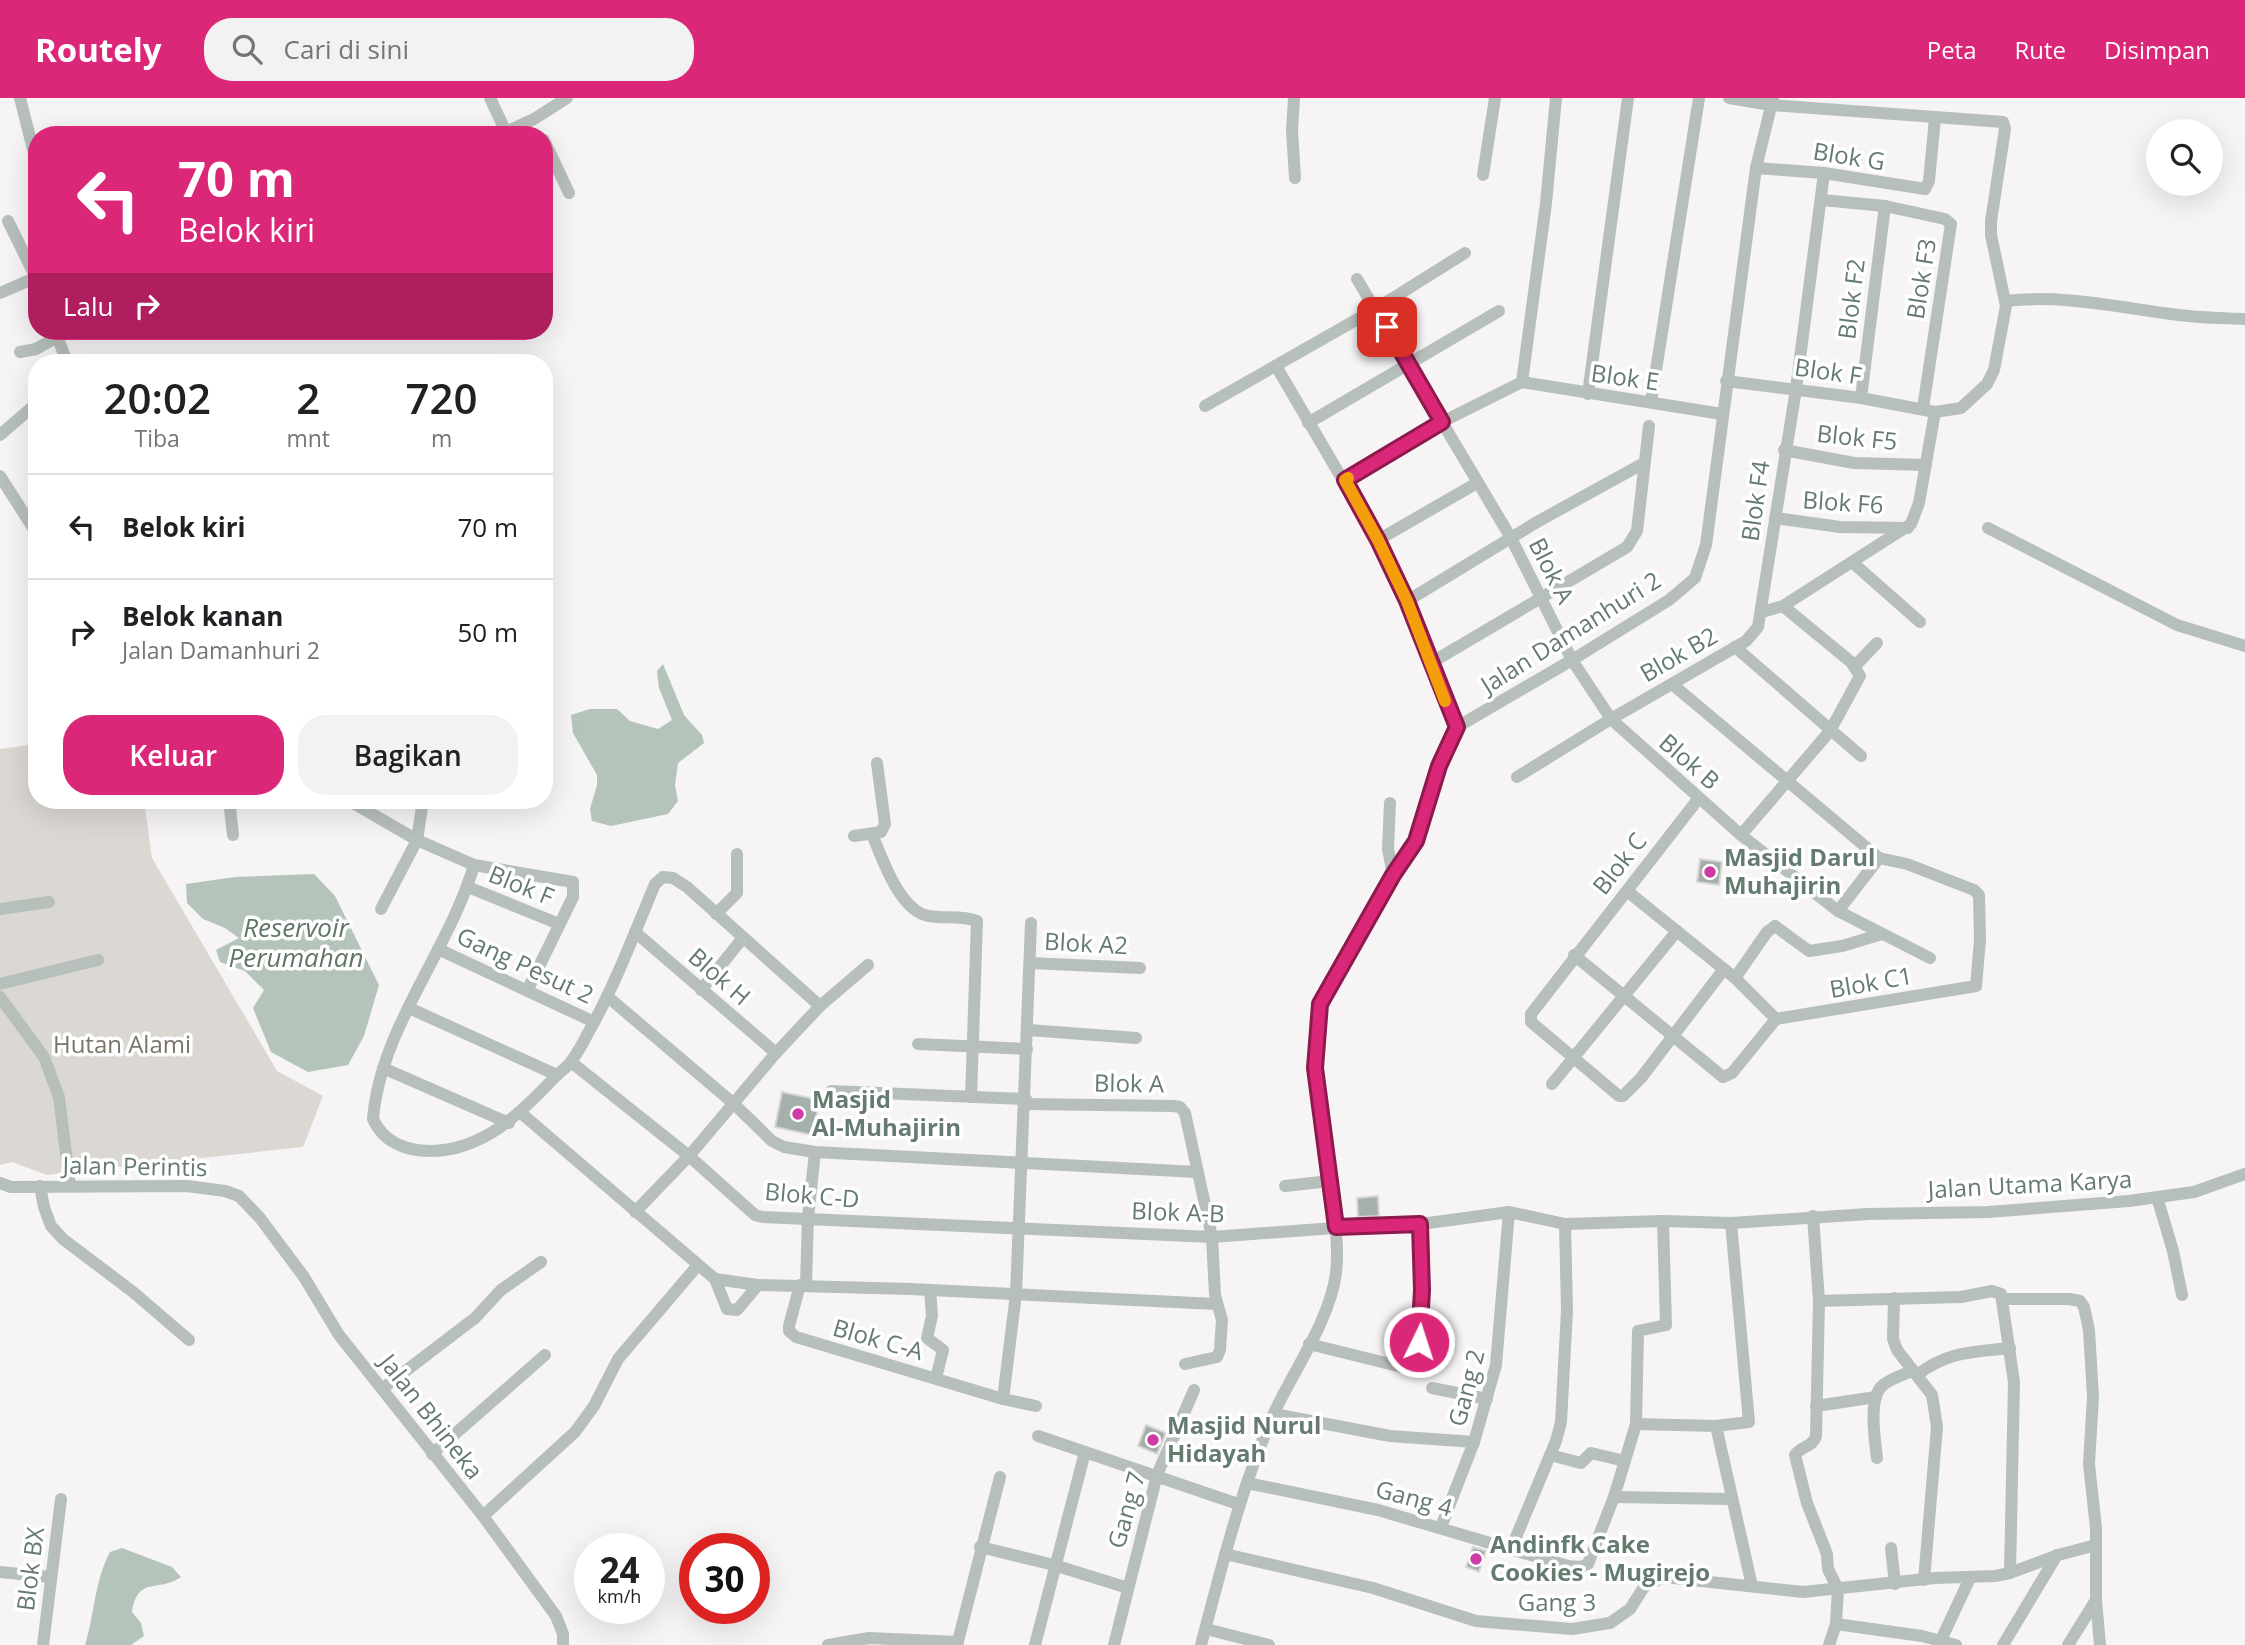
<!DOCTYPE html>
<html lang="id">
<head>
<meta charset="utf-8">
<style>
	body { margin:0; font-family:"Open Sans",sans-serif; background:#f2f2f2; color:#202124; height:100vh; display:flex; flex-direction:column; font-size:26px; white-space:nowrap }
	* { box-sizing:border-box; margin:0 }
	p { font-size:23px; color:#757577 }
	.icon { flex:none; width:38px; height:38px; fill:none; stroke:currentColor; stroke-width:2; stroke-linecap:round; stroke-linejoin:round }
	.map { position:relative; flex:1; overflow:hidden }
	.side { position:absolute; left:28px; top:256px; width:525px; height:455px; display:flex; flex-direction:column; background:#fff; border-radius:28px; box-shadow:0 7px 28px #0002 }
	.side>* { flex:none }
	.banner { position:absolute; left:28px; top:28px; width:525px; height:214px; border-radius:28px; box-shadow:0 7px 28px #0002; background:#db2777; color:#fff; overflow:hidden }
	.buttons { position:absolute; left:2146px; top:21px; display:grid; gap:14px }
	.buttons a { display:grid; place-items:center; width:77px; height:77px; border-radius:50%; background:#fff; box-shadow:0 7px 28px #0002; font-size:35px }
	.speed { position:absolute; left:574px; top:1435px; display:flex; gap:14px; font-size:35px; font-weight:700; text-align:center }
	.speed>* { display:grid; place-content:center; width:91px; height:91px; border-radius:50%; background:#fff; box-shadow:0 7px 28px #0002; line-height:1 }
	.speed small { font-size:18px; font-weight:400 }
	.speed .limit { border:10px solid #d22; background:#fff; color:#111 }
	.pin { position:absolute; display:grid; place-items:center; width:60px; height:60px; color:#fff; margin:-30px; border-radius:14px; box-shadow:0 4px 10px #0006 }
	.me { position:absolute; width:77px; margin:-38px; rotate:4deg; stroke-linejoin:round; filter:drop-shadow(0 0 5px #0008) }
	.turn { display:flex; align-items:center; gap:24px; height:147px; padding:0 35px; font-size:32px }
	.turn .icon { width:91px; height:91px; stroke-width:2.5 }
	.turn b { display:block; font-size:49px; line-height:60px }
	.then { display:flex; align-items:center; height:66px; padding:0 35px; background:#0003; gap:14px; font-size:26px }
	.eta { display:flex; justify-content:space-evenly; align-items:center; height:119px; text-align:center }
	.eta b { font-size:42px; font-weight:600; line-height:49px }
	.primary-button { display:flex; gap:14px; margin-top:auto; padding:14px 35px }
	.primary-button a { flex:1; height:80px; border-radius:28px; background:#db2777; color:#fff; font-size:28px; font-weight:600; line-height:80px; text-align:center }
	.primary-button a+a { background:#f2f2f2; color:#202124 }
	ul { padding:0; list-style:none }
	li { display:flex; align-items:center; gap:21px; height:105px; padding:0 35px; border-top:2px solid #e0e0e0 }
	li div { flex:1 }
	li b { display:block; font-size:26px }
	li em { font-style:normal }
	header { display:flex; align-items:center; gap:42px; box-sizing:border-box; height:98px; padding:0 35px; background:#db2777; color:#fff }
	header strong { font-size:33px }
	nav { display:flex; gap:38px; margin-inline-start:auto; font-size:24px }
	.search { width:490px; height:63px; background:#f2f2f2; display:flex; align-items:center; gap:18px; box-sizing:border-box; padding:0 24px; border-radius:28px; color:#757577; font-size:26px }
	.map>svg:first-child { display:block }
</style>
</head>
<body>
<header>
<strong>Routely</strong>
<div class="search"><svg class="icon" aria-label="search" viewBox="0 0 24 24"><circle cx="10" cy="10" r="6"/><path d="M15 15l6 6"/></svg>Cari di sini</div>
<nav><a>Peta</a><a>Rute</a><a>Disimpan</a></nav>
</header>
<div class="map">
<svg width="2245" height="1547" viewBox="0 0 2245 1547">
	<rect width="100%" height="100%" fill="#f6f4f4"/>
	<polygon fill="#dbd8d3" points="37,646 37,702 144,702 152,760 277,973 323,998 303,1049 47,1077 12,1064 0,1067 0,651"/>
	<g fill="#b5c4ba">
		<polygon points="663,566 684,617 702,637 704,645 678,665 675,687 678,703 668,716 611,728 592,723 590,711 597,687 597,677 573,635 571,617 590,611 617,611 630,623 658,631 672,622 659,590 657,573"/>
		<polygon points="314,776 335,798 379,887 364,938 348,967 308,974 271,954 253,910 264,892 245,873 220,864 216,852 239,840 225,830 203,821 187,805 186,786 235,779"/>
		<path d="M 122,1450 L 172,1469 L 181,1479 C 158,1495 138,1477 132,1514 L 141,1525 L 144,1538 L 131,1547 L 85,1547 C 95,1515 94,1484 110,1454 Z"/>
	</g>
	<g fill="#a4b0a9" stroke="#d8d6d6" stroke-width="2">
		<polygon points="1700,761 1722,764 1719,787 1697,784"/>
		<polygon points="782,994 820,1002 812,1037 775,1029"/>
		<polygon points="1378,1098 1379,1118 1358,1119 1357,1100"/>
		<polygon points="1146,1327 1166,1335 1157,1356 1138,1348"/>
		<polygon points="1473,1449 1486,1453 1479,1474 1466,1469"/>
	</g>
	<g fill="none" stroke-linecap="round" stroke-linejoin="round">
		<g stroke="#b7bfbb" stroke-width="12">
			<polyline points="20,0 37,67"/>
			<polyline points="490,0 506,34"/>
			<polyline points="1294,0 1292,32 1295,80"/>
			<polyline points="1729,0 1771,7 2003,24 2005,31 1991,123 1991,137 2006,208 1994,272 1987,286 1961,310 1935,314"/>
			<polyline points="500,37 534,21 567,0"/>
			<polyline points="544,42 569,95"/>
			<polyline points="1756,70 1824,75 1925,91 1929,83 1935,20"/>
			<polyline points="1483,77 1495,0"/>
			<polyline points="1822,102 1885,108 1945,121 1951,126 1923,310"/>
			<polyline points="8,123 37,182"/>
			<polyline points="1357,181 1511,440 1572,562 1611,621 1741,737 1838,813 1930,860"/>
			<polyline points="0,195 37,179"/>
			<path d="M 2005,203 C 2064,196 2121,210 2179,217 C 2201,220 2223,220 2245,221"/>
			<polyline points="55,233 67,264"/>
			<polyline points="20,254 36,251 57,239"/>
			<polyline points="1276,268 1378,442 1407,503 1457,629"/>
			<polyline points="1726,283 1861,300 1935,314 1919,405 1911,426 1783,508 1762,514"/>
			<polyline points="1522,284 1546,105 1556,0"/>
			<polyline points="1522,284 1722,316"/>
			<polyline points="1588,296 1628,0"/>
			<polyline points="1861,300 1885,108"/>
			<polyline points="1651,304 1699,0"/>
			<polyline points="1205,308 1377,210 1465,155"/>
			<polyline points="1308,325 1499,213"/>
			<polyline points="0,337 37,305"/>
			<polyline points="1784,352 1854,365 1926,367"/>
			<polyline points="0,378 37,436"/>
			<polyline points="1345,382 1442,324 1522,284"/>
			<polyline points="1775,420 1840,429 1908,430"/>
			<polyline points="1988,430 2177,527 2245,548"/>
			<polyline points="1378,442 1477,385"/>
			<polyline points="1852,464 1920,524"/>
			<polyline points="1407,503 1537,424 1644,365"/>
			<polyline points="1735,549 1861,658"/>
			<polyline points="1429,566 1627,449 1637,433 1649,328"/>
			<polyline points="1855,568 1877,545"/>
			<polyline points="1672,586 1879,760 1907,766 1974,792 1979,797 1980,842 1976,888 1776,921"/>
			<polyline points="1517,679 1611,621 1746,543 1758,529 1796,291 1824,75"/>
			<polyline points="1699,700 1531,916 1531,924 1619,998 1623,998 1641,980 1724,871"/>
			<polyline points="229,702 233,737"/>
			<polyline points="348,702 417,742 474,767 573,784 573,799 528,891"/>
			<polyline points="1390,705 1388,751 1393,777"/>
			<path d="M 872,736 C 882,760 900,814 929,818 C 946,821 961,817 977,823 L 971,999"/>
			<polyline points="1741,737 1830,633 1860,578 1851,564 1783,508"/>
			<polyline points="854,738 881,734 885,726 877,665"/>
			<path d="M 474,767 C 449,853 380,931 373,1021 C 383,1044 406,1053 430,1053 C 483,1053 521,1015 555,979 C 560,974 566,970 570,965 C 579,954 585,940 592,928 C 617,882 635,834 655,786 L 663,779 L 673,780 L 687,789 L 820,908"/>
			<polyline points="468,789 559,826"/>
			<polyline points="1627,793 1735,880 1776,921"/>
			<polyline points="0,811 49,804"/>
			<polyline points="381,811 417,742 423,702"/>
			<polyline points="1838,813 1879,760"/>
			<polyline points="716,816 737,795 737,756"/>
			<polyline points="635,834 776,955"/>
			<polyline points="438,851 594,924"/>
			<polyline points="1574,857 1723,979 1732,975 1776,921"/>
			<polyline points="1030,865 1140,870"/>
			<polyline points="1735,880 1767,834 1775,828 1809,853 1842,848 1882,836"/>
			<polyline points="0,886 98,862"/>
			<polyline points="701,892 742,841"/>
			<polyline points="0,899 44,959 59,999 70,1088"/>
			<polyline points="608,899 733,1005 772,1043 784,1049 815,1054 1197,1074"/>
			<polyline points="409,910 557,977"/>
			<polyline points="1028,932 1136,940"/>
			<polyline points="918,946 1027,951"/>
			<polyline points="571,964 689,1058 755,1117 762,1119 1212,1139 1375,1127 1421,1126 1509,1114 1565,1126 1663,1123 1731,1125 1868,1116 1988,1114 2129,1103 2194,1094 2245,1076"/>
			<polyline points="383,970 509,1025"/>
			<polyline points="1552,986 1677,833"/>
			<polyline points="831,993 1026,1001"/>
			<polyline points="1025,1006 1173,1008 1180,1009 1185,1015 1212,1139 1215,1197 1222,1222 1220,1252 1217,1259 1185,1266"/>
			<polyline points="521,1015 715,1181 727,1211 737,1212 758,1187"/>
			<polyline points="0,1085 11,1089 187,1088 225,1093 239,1098 260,1120 304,1179 339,1237 483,1418 556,1518 563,1536 563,1547"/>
			<polyline points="40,1088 44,1109 51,1128 63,1141 133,1194 189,1242"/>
			<polyline points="1285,1088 1330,1083"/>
			<polyline points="2157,1099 2173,1153 2182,1197"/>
			<polyline points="635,1114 689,1058 776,955 820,908 868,867"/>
			<path d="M 1813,1118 L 1819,1203 L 1816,1338 C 1813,1349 1801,1348 1795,1357 L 1807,1405 L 1827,1456 L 1828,1471 L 1838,1491 L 1836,1526 L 1922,1538 L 1956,1547"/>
			<polyline points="715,1181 758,1187 910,1191 1216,1206"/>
			<polyline points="800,1187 789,1228 789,1233 796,1239 1003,1301 1036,1308"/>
			<polyline points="806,1187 808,1119 815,1054"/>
			<polyline points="930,1192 932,1218 927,1240 943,1252 936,1280"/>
			<polyline points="1894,1200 1893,1241 1897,1252 1932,1297 1937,1329 1924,1482"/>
			<polyline points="2004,1201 2069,1201 2080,1203 2084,1209 2089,1232 2093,1299 2089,1366 2096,1430 2096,1502 2100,1547"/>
			<polyline points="1819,1203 1961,1199 1992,1193 2001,1196 2014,1284 2010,1475"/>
			<path d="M 1309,1246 L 1410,1271 C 1430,1233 1422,1168 1421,1126"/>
			<path d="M 1917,1277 C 1948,1253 1973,1254 2010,1250"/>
			<polyline points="1432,1290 1487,1301"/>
			<polyline points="382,1291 475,1220 501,1192 541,1164"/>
			<polyline points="1003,1301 1016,1196 1031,825"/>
			<polyline points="1816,1308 1876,1299"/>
			<polyline points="1274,1316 1390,1338 1474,1344"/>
			<polyline points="1636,1326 1716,1328 1749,1324 1731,1125"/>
			<polyline points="1716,1328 1752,1488"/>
			<polyline points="1038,1338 1238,1406"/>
			<polyline points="432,1356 545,1257"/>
			<polyline points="1550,1357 1581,1365 1591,1355 1625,1363"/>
			<path d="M 1877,1360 C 1875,1343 1868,1301 1882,1288 C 1889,1281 1903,1277 1912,1273"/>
			<polyline points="1247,1385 1378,1412 1568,1468 1581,1469 1588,1466 1614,1399 1636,1326 1638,1233 1666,1227 1663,1123"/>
			<polyline points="1614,1399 1730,1401"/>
			<polyline points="483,1418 575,1334 594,1308 618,1261 698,1167"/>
			<polyline points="1441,1429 1474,1344 1496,1267 1509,1114"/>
			<polyline points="980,1449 1054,1467 1128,1490"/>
			<polyline points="1891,1450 1895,1486"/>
			<polyline points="1511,1451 1556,1343 1561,1324 1567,1212 1565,1126"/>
			<polyline points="1225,1456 1373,1490 1476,1523 1572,1531 1610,1525 1630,1511 1644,1489 1664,1479 1803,1494 1935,1480 1995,1478 2010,1475 2058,1457 2096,1447"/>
			<polyline points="0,1474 50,1479"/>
			<polyline points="1206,1531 1269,1547"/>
			<polyline points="1941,1542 1970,1480"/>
			<polyline points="43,1547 61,1401"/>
			<polyline points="828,1547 869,1540 958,1544"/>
			<polyline points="957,1547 1000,1379"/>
			<polyline points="1035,1547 1085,1354"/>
			<polyline points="1114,1547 1157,1377 1194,1292"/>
			<path d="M 1201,1547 C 1222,1468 1241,1389 1274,1315 C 1294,1272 1330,1222 1336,1175 C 1339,1150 1335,1125 1332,1101 C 1324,1037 1308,971 1320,906 L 1393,777 L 1416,743 L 1439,668 L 1457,629 L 1572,562 L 1669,502 L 1695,480 L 1706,447 L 1756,70 L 1773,0"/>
			<polyline points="1829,1547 1836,1526"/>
			<polyline points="2003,1547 2057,1457"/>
			<polyline points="2068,1547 2096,1502"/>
		</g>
	</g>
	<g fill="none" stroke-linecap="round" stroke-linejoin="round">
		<defs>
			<polyline id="route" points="1387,229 1442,324 1345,382 1378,442 1407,503 1457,629 1439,668 1416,743 1393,777 1320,906 1315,970 1336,1129 1420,1126 1422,1192 1419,1244"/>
		</defs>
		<use href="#route" stroke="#8e194d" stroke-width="18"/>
		<use href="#route" stroke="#db2777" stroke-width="12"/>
		<polyline stroke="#f59e0b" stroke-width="12" points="1348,380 1345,382 1378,442 1407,503 1445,603"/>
	</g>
	<g fill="#cf3ba6" stroke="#fff" stroke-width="2.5">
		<circle cx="1710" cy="774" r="7"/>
		<circle cx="798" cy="1016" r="7"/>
		<circle cx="1153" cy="1342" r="7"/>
		<circle cx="1476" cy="1461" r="7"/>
	</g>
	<g text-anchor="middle" stroke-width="7" stroke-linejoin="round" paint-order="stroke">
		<g font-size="24" fill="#657b70" stroke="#fff">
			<text transform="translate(1849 59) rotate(9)" y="8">Blok G</text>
			<text transform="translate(1922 181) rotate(-81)" y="8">Blok F3</text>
			<text transform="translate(1852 201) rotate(-83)" y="8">Blok F2</text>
			<text transform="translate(1828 274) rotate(8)" y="8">Blok F</text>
			<text transform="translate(1625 280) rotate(8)" y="8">Blok E</text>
			<text transform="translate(1857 340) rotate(6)" y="8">Blok F5</text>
			<text transform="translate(1756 403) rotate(-82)" y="8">Blok F4</text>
			<text transform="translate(1843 405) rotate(4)" y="8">Blok F6</text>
			<text transform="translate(1551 473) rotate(63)" y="8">Blok A</text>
			<text transform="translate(1571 535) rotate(-32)" y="8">Jalan Damanhuri 2</text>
			<text transform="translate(1679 557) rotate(-30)" y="8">Blok B2</text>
			<text transform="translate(1689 664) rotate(41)" y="8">Blok B</text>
			<text transform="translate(1620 766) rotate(-52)" y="8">Blok C</text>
			<text transform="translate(521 788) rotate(22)" y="8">Blok F</text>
			<text transform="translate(1086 846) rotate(3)" y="8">Blok A2</text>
			<text transform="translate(525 868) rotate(25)" y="8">Gang Pesut 2</text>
			<text transform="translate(719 879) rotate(41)" y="8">Blok H</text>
			<text transform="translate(1871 885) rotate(-10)" y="8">Blok C1</text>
			<text transform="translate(1129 986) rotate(1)" y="8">Blok A</text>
			<text transform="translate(135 1069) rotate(1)" y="8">Jalan Perintis</text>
			<text transform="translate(2030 1087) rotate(-3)" y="8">Jalan Utama Karya</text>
			<text transform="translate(812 1098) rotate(5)" y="8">Blok C-D</text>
			<text transform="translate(1178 1115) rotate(2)" y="8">Blok A-B</text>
			<text transform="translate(878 1242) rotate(16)" y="8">Blok C-A</text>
			<text transform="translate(1467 1290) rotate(-75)" y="8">Gang 2</text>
			<text transform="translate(431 1319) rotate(52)" y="8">Jalan Bhineka</text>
			<text transform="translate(1414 1401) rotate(15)" y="8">Gang 4</text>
			<text transform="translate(1127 1412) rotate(-74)" y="8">Gang 7</text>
			<text transform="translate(31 1471) rotate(-83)" y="8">Blok BX</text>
			<text x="1557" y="1513">Gang 3</text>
		</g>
		<g font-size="24" font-weight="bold" fill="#657b70" stroke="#fff" text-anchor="start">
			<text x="1724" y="768">Masjid Darul<tspan x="1724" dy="28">Muhajirin</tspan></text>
			<text x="812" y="1010">Masjid<tspan x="812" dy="28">Al-Muhajirin</tspan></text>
			<text x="1167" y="1336">Masjid Nurul<tspan x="1167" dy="28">Hidayah</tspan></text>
			<text x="1490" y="1455">Andinfk Cake<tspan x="1490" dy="28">Cookies - Mugirejo</tspan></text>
		</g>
		<g font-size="24" fill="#797667" stroke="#fff">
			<text x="122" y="955">Hutan Alami</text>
		</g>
		<g font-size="26" font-style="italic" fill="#607666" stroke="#fff">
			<text x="296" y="839">Reservoir<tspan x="296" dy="30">Perumahan</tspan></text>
		</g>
	</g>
</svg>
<div class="buttons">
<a><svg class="icon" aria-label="search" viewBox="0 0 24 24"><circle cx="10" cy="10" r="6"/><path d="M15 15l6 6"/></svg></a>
</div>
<div class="speed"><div>24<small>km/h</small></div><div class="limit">30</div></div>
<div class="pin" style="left:1387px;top:229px;background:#d93025"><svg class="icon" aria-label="arrive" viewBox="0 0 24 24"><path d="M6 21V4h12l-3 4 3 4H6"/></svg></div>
<svg class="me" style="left:1419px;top:1244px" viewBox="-20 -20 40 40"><circle r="17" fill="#db2777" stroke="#fff" stroke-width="3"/><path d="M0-11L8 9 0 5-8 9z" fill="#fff"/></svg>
<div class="banner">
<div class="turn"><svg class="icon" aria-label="left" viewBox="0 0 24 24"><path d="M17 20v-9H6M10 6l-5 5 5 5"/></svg><div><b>70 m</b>Belok kiri</div></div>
<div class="then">Lalu<svg class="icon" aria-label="right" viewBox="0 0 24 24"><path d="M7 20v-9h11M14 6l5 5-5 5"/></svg></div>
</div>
<section class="side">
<div class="eta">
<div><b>20:02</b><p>Tiba</p></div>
<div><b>2</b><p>mnt</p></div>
<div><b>720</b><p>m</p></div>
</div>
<ul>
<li><svg class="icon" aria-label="left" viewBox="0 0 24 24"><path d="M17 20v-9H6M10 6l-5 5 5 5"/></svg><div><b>Belok kiri</b></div><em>70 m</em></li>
<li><svg class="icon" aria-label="right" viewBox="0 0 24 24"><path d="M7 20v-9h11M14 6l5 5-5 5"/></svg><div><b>Belok kanan</b><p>Jalan Damanhuri 2</p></div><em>50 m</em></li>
</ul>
<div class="primary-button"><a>Keluar</a><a>Bagikan</a></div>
</section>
</div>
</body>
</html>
